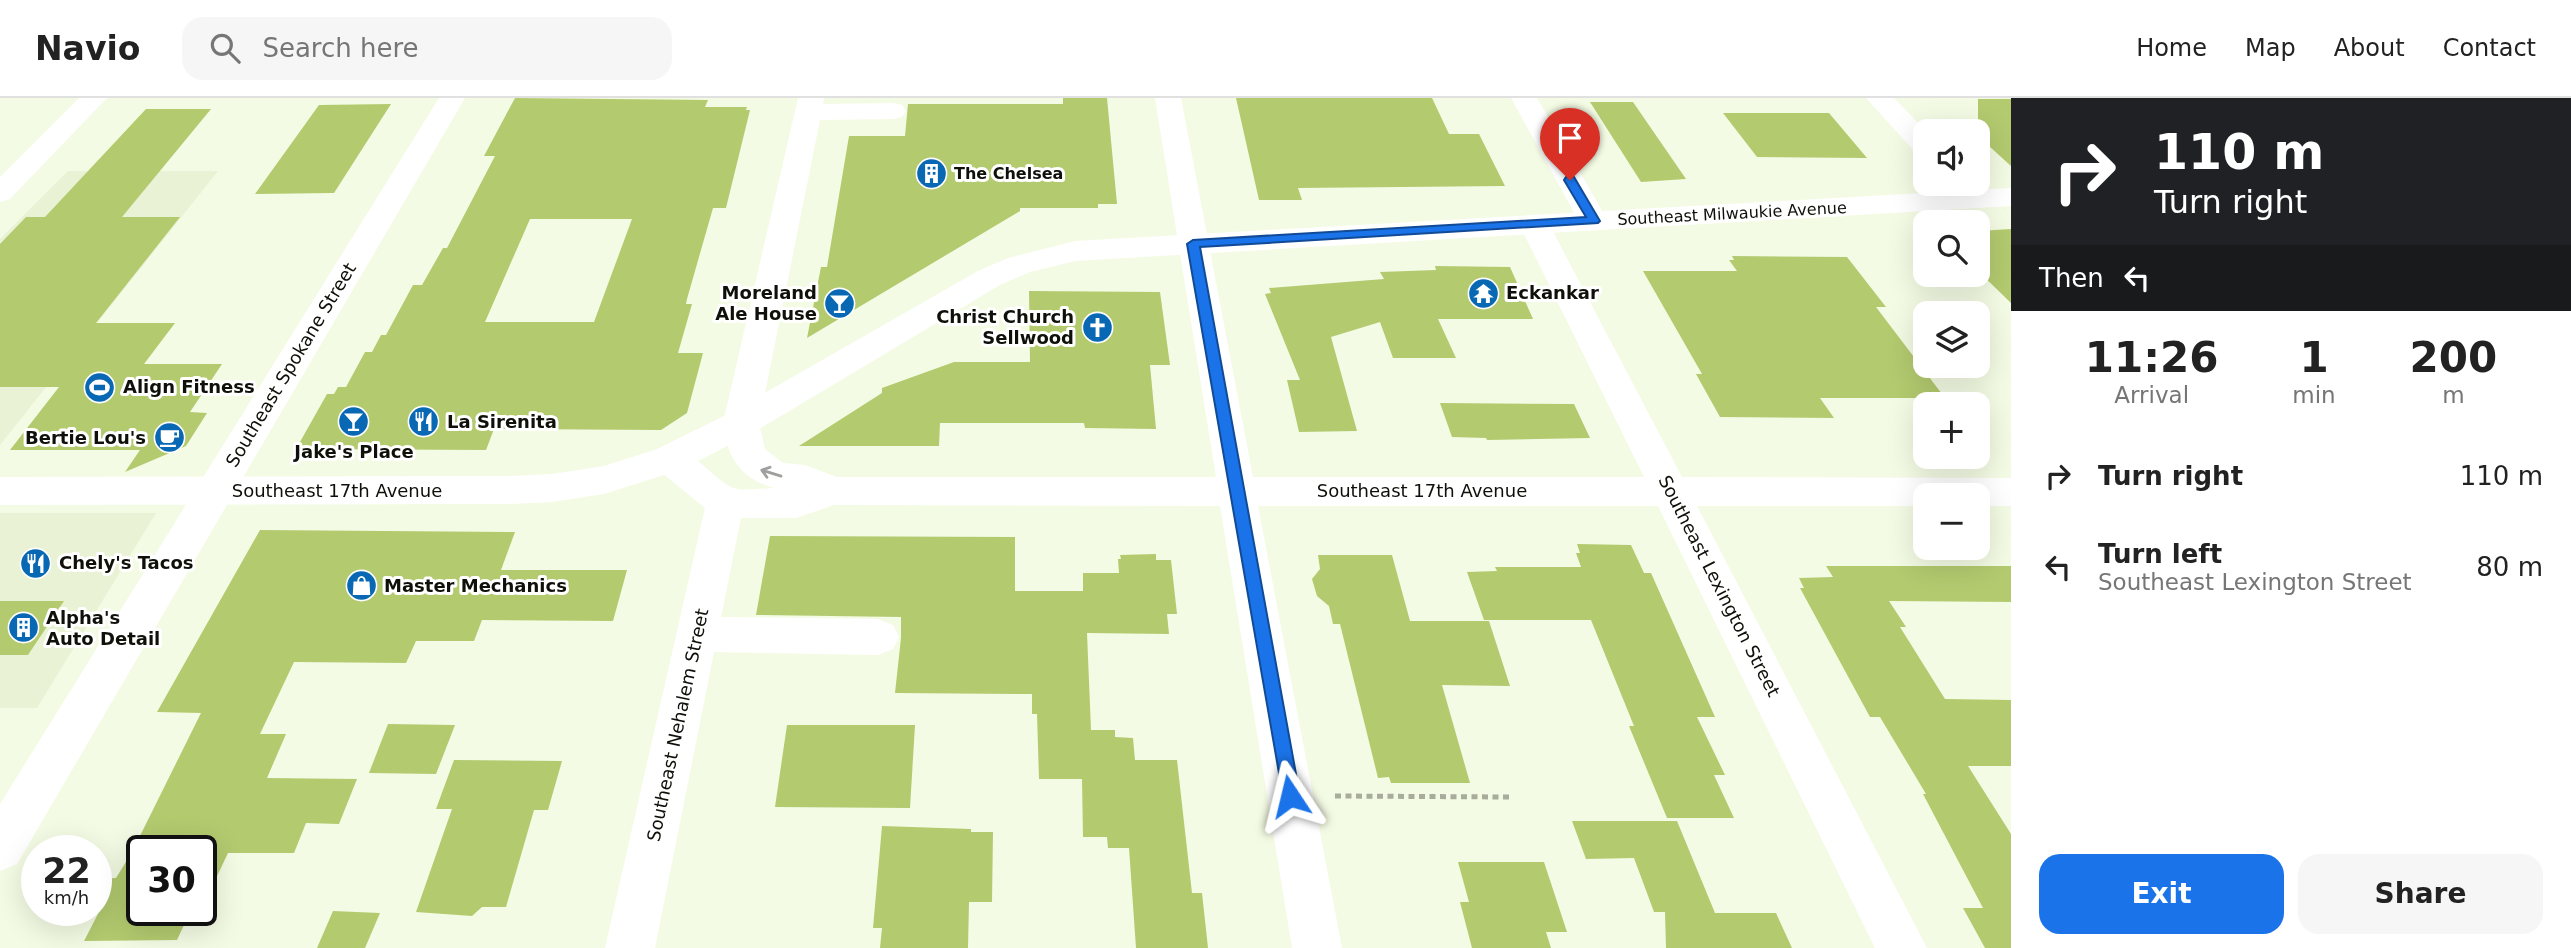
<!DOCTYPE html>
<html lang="en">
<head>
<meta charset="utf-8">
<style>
	body { margin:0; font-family:"DejaVu Sans",sans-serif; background:#f6f6f6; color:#222; height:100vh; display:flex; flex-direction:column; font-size:26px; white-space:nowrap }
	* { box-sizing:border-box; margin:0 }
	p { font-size:23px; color:#767676 }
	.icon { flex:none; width:38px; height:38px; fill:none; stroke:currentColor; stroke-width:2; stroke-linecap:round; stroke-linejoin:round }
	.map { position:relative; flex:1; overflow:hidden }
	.side { display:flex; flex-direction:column; background:#fff; width:560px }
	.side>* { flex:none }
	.top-card { background:#202124; color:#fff; overflow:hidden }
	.fabs { position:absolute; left:1913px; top:21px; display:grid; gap:14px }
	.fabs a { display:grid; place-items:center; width:77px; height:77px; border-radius:14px; background:#fff; box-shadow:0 7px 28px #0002; font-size:35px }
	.speed { position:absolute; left:21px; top:737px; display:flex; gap:14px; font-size:35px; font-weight:700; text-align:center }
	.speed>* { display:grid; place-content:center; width:91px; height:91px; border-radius:50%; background:#fff; box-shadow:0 7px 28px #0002; line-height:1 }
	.speed small { font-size:18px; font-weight:400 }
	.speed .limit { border:4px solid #111; border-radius:10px; background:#fff; color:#111 }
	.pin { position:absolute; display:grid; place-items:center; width:60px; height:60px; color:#fff; margin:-72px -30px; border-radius:50% 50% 50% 0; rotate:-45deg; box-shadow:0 0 7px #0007 }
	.pin .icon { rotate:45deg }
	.me { position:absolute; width:77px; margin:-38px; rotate:350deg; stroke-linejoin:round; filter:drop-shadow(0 0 5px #0008) }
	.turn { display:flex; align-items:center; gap:24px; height:147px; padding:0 28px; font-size:32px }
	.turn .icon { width:91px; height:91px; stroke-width:2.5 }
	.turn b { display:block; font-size:49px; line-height:60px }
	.then { display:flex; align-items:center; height:66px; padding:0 28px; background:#0003; gap:14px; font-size:26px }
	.eta { display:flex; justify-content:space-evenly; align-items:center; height:119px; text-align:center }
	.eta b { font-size:42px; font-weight:600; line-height:49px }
	.primary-button { display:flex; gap:14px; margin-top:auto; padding:14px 28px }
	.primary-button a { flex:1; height:80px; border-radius:21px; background:#1a73e8; color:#fff; font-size:28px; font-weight:600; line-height:80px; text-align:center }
	.primary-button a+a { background:#f6f6f6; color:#222 }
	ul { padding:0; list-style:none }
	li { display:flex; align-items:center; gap:21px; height:91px; padding:0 28px }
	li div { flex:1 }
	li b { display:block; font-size:26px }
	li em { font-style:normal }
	header { display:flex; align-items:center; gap:42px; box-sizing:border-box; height:98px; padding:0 35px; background:#fff; border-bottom:2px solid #e0e0e0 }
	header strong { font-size:33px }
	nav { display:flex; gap:38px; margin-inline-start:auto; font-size:24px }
	.search { width:490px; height:63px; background:#f6f6f6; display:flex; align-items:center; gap:18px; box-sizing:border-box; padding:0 24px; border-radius:21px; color:#767676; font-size:26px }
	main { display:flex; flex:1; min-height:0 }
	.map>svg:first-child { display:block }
</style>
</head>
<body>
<header>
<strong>Navio</strong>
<div class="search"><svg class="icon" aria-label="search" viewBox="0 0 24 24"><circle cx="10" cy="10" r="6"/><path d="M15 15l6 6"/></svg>Search here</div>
<nav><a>Home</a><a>Map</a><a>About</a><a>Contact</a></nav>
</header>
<main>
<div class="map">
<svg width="2011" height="850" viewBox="0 0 2011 850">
	<rect width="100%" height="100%" fill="#f4fbe4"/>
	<g fill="#e9f2d4">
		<polygon points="68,73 218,73 0,347 0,141"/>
		<polygon points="0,415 156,415 37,610 0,610"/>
	</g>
	<g fill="#b3ca6f" fill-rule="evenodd">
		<path d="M 515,0 L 708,2 L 705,9 L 747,9 L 746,12 L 750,12 L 726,110 L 713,110 L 687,201 L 686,206 L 692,206 L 678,255 L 703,255 L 687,315 L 661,332 L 494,331 L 486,352 L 296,351 L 327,296 L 334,296 L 338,289 L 346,289 L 365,254 L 372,254 L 381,237 L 386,237 L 413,187 L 422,187 L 443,150 L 447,150 L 495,58 L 484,58 ZM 530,121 L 632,121 L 594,224 L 485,224 Z"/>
		<polygon points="1063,0 1107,0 1117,106 1098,106 1098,110 1020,110 1020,113 807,240 821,169 827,169 849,38 905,38 908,6 1063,6"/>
		<polygon points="1236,0 1432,0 1449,36 1479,36 1505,88 1298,90 1302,102 1259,102"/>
		<polygon points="1978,1 2011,1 2011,68 1978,38"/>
		<polygon points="1590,4 1633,4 1686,81 1641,84"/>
		<polygon points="391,6 334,95 255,96 319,7"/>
		<polygon points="146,11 211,11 122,119 180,119 96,225 175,225 144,266 222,266 190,314 207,315 186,348 125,374 140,352 10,352 59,289 0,289 0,146 26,119 45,119"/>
		<polygon points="1723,15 1829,15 1867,60 1757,59"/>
		<polygon points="2011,131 2011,205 1978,173 1978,133"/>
		<polygon points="1732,158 1847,159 1886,209 1876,209 1945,300 1820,300 1834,320 1720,319 1696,276 1702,276 1643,173 1737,173 1729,162 1734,162"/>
		<polygon points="1435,168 1510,169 1533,221 1438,221 1456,260 1393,260 1380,224 1331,239 1357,333 1299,334 1287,282 1300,282 1265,196 1271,195 1269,190 1384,181 1380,174 1436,172"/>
		<polygon points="1029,193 1160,194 1170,267 1150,267 1156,331 1085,330 1084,325 940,325 939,348 799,348 882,295 882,290 954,264 1030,264"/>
		<polygon points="1440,305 1574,306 1590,340 1487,342 1486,340 1452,339"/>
		<polygon points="260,432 515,434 501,472 627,472 613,523 482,522 474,543 416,543 406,565 294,564 260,636 286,636 267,680 357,681 339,726 306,725 294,755 228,755 210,793 201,793 201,752 142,752 142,812 191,812 177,842 84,843 100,812 92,812 96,812 96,781 116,780 132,754 201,615 157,614"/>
		<polygon points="770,438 1015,439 1015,493 1083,493 1083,475 1119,475 1118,461 1121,461 1120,457 1156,456 1156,462 1171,462 1177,516 1167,516 1169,536 1087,535 1091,632 1115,632 1115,639 1133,640 1135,662 1177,662 1192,795 1202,795 1208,850 1136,850 1129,750 1108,750 1107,739 1083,739 1082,681 1039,681 1037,616 1032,616 1032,596 895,595 901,540 901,519 756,517"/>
		<polygon points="1577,446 1631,447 1644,475 1651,475 1715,619 1697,619 1725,677 1714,677 1734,720 1667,720 1629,628 1634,628 1591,522 1484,522 1467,474 1497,473 1495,469 1581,469 1576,455 1580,455"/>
		<polygon points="1318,457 1392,457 1410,523 1489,523 1510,588 1442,587 1470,685 1391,685 1389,679 1378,680 1340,526 1333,526 1329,508 1317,498 1312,481 1320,471"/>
		<polygon points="1826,468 2011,468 2011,504 1889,503 1906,529 1900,529 1945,601 2011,602 2011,668 1968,668 2011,736 2011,850 1985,850 1963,810 1983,810 1923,696 1926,696 1880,619 1870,619 1800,490 1804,490 1799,480 1833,479"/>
		<polygon points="0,503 64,503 28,557 0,557"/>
		<polygon points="388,626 455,627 436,676 369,675"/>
		<polygon points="787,627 915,627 910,710 775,709"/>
		<polygon points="454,662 562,663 548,712 534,712 506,809 482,809 472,818 416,814 452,711 436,711"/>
		<polygon points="1572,723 1677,723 1715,815 1776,815 1792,850 1666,850 1665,814 1654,814 1634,760 1586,761"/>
		<polygon points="882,728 971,731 971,734 993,734 992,804 969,804 968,850 880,850 882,830 873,830"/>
		<polygon points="1458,764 1544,764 1567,834 1546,834 1551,850 1472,850 1460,804 1469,804"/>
		<polygon points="333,813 380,815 365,850 317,850"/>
	</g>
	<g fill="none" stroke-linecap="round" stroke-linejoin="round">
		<polyline stroke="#a7ac9b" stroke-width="5" stroke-dasharray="6 4.5" stroke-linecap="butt" points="1335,698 1509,699"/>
		<g fill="#fff" fill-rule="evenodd">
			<polygon points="439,0 465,0 17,766 0,773 0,706"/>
			<path d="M 798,0 L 824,0 L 823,6 L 893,5 L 902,7 L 906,13 L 902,19 L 893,21 L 820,22 L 759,325 L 765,351 L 783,365 L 805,367 L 837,379 L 1216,379 L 1155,0 L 1181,0 L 1253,379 L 1644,379 L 1519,126 L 1523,120 L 1534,117 L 1545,120 L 1549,126 L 1682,379 L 2011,380 L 2011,408 L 1978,408 L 1978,397 L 1925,397 L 1925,408 L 1697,408 L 1927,850 L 1875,850 L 1658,408 L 1258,408 L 1342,850 L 1292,850 L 1220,408 L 834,407 L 796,420 L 741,420 L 721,519 L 878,521 L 893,527 L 899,539 L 893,551 L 878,557 L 714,554 L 655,850 L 605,850 L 705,410 L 657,371 L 652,361 L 657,351 C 689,342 705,375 731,389 C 741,394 762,390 774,390 C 741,381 726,359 723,325 Z"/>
			<polygon points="1511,0 1537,0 1608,123 1604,129 1593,132 1582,129"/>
			<polygon points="1866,0 1894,0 1926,33 1925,56 1915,54"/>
			<path d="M 1947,86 L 1977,86 L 1990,101 L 1985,107 C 1966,112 1956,101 1947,86 Z"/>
		</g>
		<g fill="#fff" fill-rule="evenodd">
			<polygon points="79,0 107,0 10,101 0,104 0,79"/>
			<polygon points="2011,90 2011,108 1075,163 1030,174 1000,187 754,334 683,371 604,396 552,404 512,406 0,407 0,379 512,378 552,376 604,368 657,351 728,316 978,173 1008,160 1075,143"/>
		</g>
	</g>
	<defs><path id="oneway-shaft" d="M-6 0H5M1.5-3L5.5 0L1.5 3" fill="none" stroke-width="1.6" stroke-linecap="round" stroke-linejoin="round" transform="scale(1.75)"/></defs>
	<use stroke="#9f9f9d" href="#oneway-shaft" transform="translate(771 375) rotate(-163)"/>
	<polygon fill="#1a73e8" stroke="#114b97" stroke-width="2" points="1566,79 1574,79 1600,123 1598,125 1200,149 1300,698 1297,704 1290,707 1284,704 1187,146 1193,142 1586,119 1564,82"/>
	<defs>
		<symbol id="building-disc" viewBox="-11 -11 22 22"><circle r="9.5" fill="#0868b4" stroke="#fff"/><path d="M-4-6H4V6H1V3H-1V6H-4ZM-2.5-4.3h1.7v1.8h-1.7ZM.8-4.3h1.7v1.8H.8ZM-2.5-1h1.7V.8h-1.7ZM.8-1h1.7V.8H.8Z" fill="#fff"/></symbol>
		<symbol id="temple-disc" viewBox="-11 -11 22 22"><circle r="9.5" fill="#0868b4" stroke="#fff"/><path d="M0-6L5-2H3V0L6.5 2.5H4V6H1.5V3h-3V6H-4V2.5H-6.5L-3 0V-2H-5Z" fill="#fff"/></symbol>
		<symbol id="bar-disc" viewBox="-11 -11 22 22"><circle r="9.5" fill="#0868b4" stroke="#fff"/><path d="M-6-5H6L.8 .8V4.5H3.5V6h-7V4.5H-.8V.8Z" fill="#fff"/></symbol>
		<symbol id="church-disc" viewBox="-11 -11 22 22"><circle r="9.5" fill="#0868b4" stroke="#fff"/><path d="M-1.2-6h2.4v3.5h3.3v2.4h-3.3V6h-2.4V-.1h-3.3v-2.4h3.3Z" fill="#fff"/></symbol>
		<symbol id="stadium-disc" viewBox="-11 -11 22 22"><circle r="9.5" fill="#0868b4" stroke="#fff"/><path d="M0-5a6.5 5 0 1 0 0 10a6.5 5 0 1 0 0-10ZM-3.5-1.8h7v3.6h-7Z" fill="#fff"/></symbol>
		<symbol id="restaurant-disc" viewBox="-11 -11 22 22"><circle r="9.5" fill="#0868b4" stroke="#fff"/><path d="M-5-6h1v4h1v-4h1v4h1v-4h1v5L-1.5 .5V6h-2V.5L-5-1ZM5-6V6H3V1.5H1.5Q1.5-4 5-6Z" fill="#fff"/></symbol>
		<symbol id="cafe-disc" viewBox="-11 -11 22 22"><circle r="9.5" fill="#0868b4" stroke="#fff"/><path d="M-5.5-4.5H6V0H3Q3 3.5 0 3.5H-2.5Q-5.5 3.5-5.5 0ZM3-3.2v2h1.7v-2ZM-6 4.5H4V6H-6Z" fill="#fff"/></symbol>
		<symbol id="shop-disc" viewBox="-11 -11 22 22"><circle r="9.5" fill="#0868b4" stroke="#fff"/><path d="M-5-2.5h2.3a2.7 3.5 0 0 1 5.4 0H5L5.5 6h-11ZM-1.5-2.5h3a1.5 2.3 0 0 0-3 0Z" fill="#fff"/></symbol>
	</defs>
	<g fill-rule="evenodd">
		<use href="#building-disc" x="914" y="58" width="35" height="35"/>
		<use href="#temple-disc" x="1466" y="178" width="35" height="35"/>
		<use href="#bar-disc" x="822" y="188" width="35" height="35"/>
		<use href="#church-disc" x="1080" y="212" width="35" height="35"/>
		<use href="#stadium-disc" x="82" y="272" width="35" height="35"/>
		<use href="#bar-disc" x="336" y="306" width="35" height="35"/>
		<use href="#restaurant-disc" x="406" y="306" width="35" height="35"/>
		<use href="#cafe-disc" x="152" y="322" width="35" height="35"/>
		<use href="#restaurant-disc" x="18" y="448" width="35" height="35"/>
		<use href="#shop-disc" x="344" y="470" width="35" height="35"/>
		<use href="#building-disc" x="6" y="512" width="35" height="35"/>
	</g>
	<g text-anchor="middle" stroke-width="6" stroke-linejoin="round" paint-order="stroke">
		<g font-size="16" font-weight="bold" fill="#0e1009" stroke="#fff" text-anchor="start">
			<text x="954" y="81">The Chelsea</text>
		</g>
		<g font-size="16" fill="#0e1009" stroke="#fff">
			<text transform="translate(1732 115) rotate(-3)" y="6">Southeast Milwaukie Avenue</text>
		</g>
		<g font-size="18" font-weight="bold" fill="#0e1009" stroke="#fff" text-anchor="start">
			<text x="817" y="201" text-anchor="end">Moreland<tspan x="817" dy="21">Ale House</tspan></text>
			<text x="1506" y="201">Eckankar</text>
			<text x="1074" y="225" text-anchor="end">Christ Church<tspan x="1074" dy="21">Sellwood</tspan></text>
			<text x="123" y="295">Align Fitness</text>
			<text x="447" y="330">La Sirenita</text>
			<text x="146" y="346" text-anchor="end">Bertie Lou's</text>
			<text x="354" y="360" text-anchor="middle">Jake's Place</text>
			<text x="59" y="471">Chely's Tacos</text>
			<text x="384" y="494">Master Mechanics</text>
			<text x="46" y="526">Alpha's<tspan x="46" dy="21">Auto Detail</tspan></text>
		</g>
		<g font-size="18" fill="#0e1009" stroke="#fff">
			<text transform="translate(291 267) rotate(-59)" y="6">Southeast Spokane Street</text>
			<text x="337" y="399">Southeast 17th Avenue</text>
			<text x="1422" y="399">Southeast 17th Avenue</text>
			<text transform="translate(1719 488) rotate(63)" y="6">Southeast Lexington Street</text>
			<text transform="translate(678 627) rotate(-78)" y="6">Southeast Nehalem Street</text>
		</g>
	</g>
</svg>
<div class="fabs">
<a><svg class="icon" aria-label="sound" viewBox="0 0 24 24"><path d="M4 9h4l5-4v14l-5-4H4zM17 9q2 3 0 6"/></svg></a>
<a><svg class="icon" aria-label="search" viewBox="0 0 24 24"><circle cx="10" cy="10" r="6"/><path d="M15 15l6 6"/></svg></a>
<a><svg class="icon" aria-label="layers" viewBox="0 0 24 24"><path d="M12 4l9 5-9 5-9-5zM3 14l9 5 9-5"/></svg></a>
<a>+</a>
<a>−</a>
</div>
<div class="speed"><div>22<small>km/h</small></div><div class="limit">30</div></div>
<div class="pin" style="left:1570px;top:82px;background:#d93025"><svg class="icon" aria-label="arrive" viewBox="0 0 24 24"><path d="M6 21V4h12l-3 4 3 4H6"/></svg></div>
<svg class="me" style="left:1290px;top:698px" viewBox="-20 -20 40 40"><path d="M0-17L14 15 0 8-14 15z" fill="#1a73e8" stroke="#fff" stroke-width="4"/></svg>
</div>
<section class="side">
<div class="top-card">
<div class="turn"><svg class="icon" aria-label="right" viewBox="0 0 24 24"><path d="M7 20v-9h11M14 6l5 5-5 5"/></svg><div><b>110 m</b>Turn right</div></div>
<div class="then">Then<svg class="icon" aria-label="left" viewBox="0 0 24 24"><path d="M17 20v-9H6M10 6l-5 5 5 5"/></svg></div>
</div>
<div class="eta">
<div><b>11:26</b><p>Arrival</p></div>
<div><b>1</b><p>min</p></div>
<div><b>200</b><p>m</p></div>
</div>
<ul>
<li><svg class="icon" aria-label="right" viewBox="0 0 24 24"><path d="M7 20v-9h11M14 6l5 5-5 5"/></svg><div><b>Turn right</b></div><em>110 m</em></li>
<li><svg class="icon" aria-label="left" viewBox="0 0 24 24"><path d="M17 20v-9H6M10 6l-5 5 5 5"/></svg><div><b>Turn left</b><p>Southeast Lexington Street</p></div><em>80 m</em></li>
</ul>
<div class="primary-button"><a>Exit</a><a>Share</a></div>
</section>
</main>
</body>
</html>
